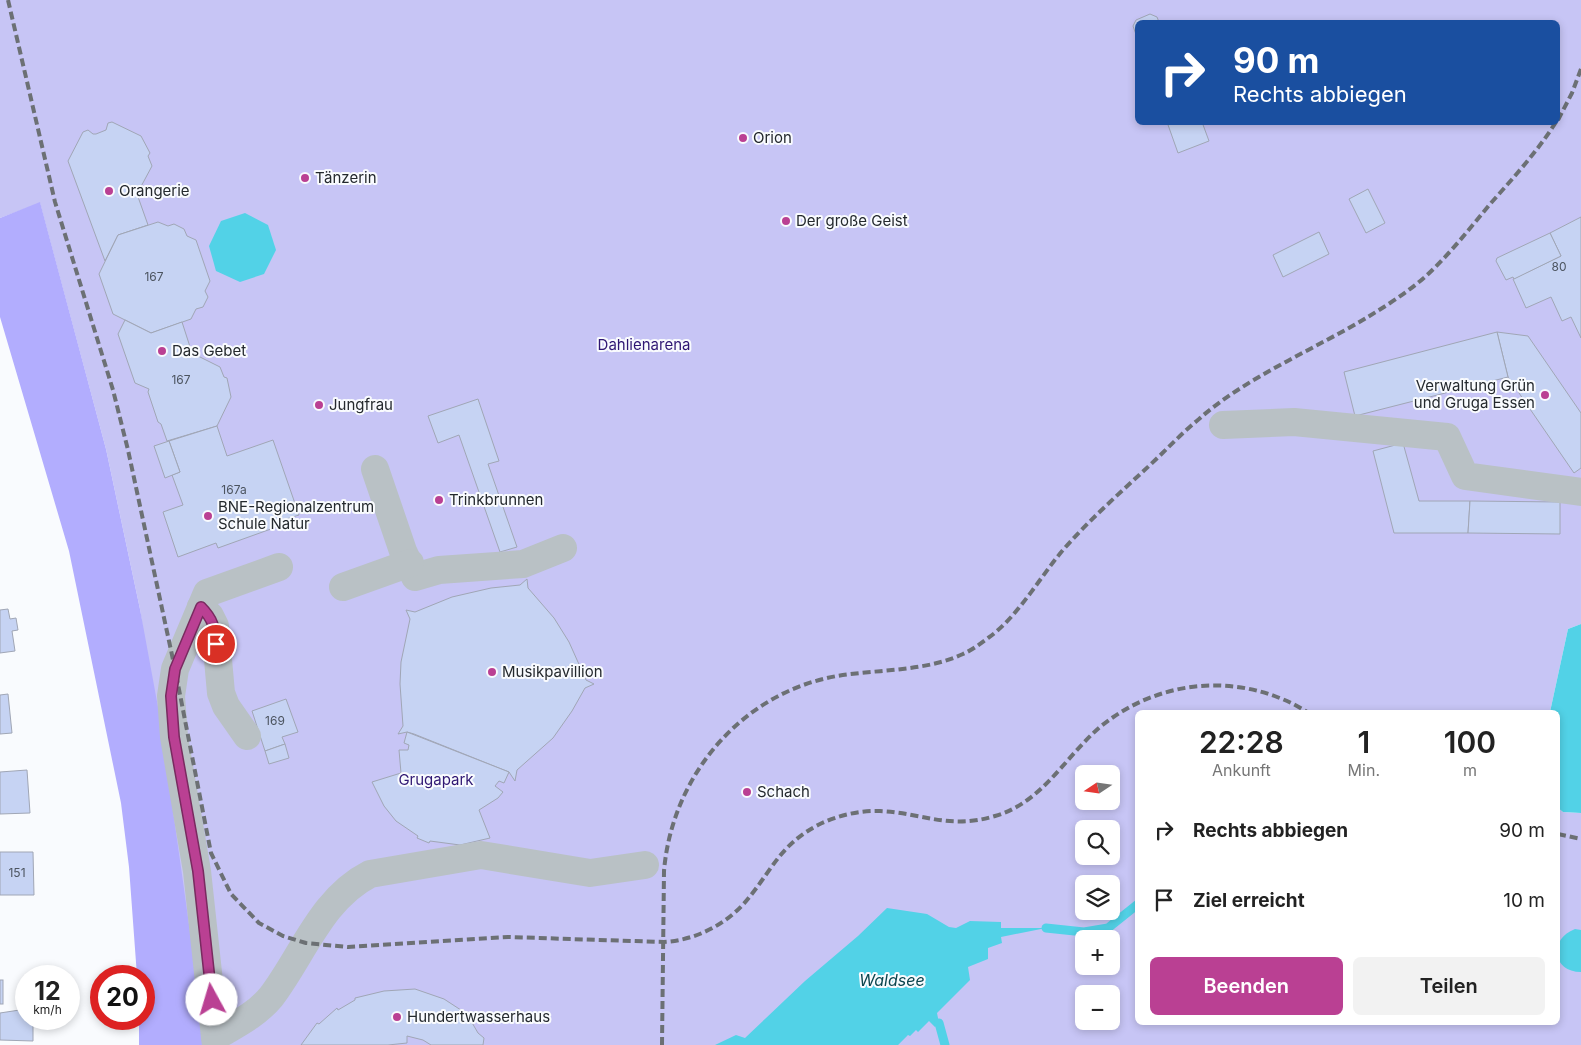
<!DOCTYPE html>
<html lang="de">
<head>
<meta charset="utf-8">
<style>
	body { margin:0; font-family:Inter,sans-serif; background:#f2f2f2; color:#222; height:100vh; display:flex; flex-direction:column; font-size:19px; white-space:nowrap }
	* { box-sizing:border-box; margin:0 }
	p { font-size:16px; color:#767676 }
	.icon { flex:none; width:28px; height:28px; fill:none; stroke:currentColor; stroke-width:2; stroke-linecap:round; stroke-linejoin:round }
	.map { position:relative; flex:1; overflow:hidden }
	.panel { position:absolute; left:1135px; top:710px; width:425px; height:315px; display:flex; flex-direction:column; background:#fff; border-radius:8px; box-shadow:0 2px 8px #0003 }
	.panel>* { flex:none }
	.hud { position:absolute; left:1135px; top:20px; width:425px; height:105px; border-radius:8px; box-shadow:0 2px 8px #0003; background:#1a4fa0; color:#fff; overflow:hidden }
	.needle { width:32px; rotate:257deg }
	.tools { position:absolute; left:1075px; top:765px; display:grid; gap:10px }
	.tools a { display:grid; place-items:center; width:45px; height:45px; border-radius:8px; background:#fff; box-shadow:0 2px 8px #0003; font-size:25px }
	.speed { position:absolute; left:15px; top:965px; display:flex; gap:10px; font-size:25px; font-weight:700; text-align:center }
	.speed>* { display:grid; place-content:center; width:65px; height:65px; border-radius:50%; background:#fff; box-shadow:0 2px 8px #0003; line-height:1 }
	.speed small { font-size:12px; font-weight:400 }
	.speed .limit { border:8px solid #d22; background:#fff; color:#111 }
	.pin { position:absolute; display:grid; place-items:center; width:42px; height:42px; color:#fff; margin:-21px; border:2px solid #fff; border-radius:50%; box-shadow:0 1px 5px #0007 }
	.me { position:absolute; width:55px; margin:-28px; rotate:354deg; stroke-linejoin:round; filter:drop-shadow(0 0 4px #0008) }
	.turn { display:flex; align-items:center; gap:18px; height:105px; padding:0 15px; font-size:22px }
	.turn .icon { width:65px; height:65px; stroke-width:2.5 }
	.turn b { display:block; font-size:35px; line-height:42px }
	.eta { display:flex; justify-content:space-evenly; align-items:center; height:85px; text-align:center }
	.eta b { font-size:30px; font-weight:600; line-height:35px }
	.action { display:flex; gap:10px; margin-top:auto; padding:10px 15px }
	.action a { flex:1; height:58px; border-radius:8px; background:#ba4093; color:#fff; font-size:20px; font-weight:600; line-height:58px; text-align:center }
	.action a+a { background:#f2f2f2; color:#222 }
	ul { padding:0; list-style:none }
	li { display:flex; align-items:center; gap:15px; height:70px; padding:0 15px }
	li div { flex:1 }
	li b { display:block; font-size:19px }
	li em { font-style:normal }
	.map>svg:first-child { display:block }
</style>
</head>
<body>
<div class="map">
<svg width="1581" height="1045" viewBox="0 0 1581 1045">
	<rect width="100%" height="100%" fill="#f9fbfe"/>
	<path fill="#c7c5f5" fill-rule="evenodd" d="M 0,0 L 1581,0 L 1581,624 L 1568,629 L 1550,712 L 1138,712 L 1138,1022 L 1558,1022 L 1558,808 L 1563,812 L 1581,813 L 1581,1045 L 203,1045 L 140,609 L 106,449 L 40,203 L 0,218 ZM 1138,22 L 1558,22 L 1558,122 L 1138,122 ZM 1084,774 L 1111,774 L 1111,801 L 1084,801 ZM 1084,829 L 1111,829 L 1111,856 L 1084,856 ZM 1084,884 L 1111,884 L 1111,911 L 1084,911 ZM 1084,939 L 1111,939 L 1111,966 L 1084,966 ZM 1084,994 L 1111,994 L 1111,1021 L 1084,1021 Z"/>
	<polygon fill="#b2adfe" points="40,202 106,449 140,609 160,718 201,1010 203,1045 139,1045 139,1019 144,1019 144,976 137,976 129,867 121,803 69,551 0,317 0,218"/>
	<g fill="#52d2e7">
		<polygon points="245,213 268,225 276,250 264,274 240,282 216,271 209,246 221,221"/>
		<polygon points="1581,624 1581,813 1563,812 1558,808 1558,712 1550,712 1568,629"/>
		<polygon points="887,908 927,914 949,927 956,928 970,921 1001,922 1001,928 1046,928 1001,937 1002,943 988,948 988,959 968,967 970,980 937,1013 939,1023 935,1027 929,1021 918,1032 916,1030 910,1036 908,1035 898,1045 715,1045 736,1035 745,1038 805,981 858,936"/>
		<path d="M 1575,929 L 1581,930 L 1581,972 C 1552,972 1548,939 1575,929 Z"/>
	</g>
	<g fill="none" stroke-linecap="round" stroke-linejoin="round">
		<g stroke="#52d2e7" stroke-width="9">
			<polyline points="1046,928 1084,932 1108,928 1138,904"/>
			<polyline points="939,1023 945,1045"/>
		</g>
	</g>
	<g fill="#c6d3f3" stroke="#a0a6b5">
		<polygon points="1150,14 1157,17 1159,22 1138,22 1138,40 1133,26 1136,20"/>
		<polygon points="112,122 141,136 150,153 148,156 152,166 137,194 148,225 118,235 105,261 68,161 83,132 88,130 93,134 96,134 106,130 108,123"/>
		<polygon points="1167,122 1202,122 1209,141 1178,153"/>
		<polygon points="1368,189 1385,223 1366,233 1349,199"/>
		<polygon points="1581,217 1581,338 1571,317 1562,321 1551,297 1526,308 1513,279 1561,256 1550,233"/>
		<polygon points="158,222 168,226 174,224 184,229 187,236 196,240 210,281 205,291 208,297 203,307 196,309 191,319 151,333 113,314 99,274 118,235"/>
		<polygon points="1319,232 1329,254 1283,277 1273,255"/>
		<polygon points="1550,233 1561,256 1514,279 1513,277 1506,280 1496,261 1497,258"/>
		<polygon points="125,320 151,333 182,322 192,353 220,367 224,377 227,378 231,397 217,426 167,441 161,424 158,422 148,392 149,389 135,383 118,334"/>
		<polygon points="1497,332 1528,336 1581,413 1581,468 1574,473 1508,377"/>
		<polygon points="1497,332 1508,377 1355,416 1344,372"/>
		<polygon points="478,399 499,461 488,464 517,547 500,552 459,435 438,443 428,416"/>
		<polygon points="217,426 227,456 273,440 299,515 280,521 282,525 218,548 216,543 178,557 163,512 183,505 172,475 180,472 169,441"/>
		<polygon points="169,441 180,472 165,478 154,446"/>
		<polygon points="1403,443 1419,501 1470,501 1468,533 1394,533 1373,451"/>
		<polygon points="1470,501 1560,502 1560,534 1468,533"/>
		<polygon points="527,579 528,588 554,618 569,642 586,680 594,684 585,688 572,711 553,738 517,770 515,781 509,772 414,734 407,732 398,734 403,726 400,684 401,662 410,619 406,610 415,612 452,597 491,588 520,585"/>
		<polygon points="8,609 10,619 16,618 18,630 12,631 15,651 0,653 0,610"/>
		<polygon points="8,694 12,733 0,734 0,695"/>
		<polygon points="286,699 298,732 282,737 285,744 265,751 252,711"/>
		<polygon points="407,732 509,772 504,783 499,781 495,786 503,792 498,798 479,810 490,838 460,845 430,841 429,843 417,838 418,836 396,821 384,806 372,782 401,773 399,750 408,750 409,745 404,743"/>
		<polygon points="285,744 289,758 269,764 265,751"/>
		<polygon points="27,770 30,813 0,814 0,772"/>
		<polygon points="0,852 33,852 34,895 0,895"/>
		<rect x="0" y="980" width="3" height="24"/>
		<polygon points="415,989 444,999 467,1014 478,1033 484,1038 483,1045 431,1045 423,1040 407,1036 407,1043 388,1045 301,1045 317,1023 319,1024 337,1008 338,1010 355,1000 355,998 384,991"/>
		<polygon points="26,1009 26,1019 33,1019 33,1041 0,1040 0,1013"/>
	</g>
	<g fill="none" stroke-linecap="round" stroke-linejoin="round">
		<g stroke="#b9c1c5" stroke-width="28">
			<polyline points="1223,425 1294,422 1447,437 1465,476 1581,492"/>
			<polyline points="375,469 403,551 415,577 439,570 523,564 563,548"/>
			<polyline points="343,587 410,563"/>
			<polyline points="201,607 210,616 215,626 221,693 226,706 247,736"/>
			<polyline points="215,1037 197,871 174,737 171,696 175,669 207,593 279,567"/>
			<path d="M 216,1045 L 215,1037 C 235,1025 256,1015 271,997 C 303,955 321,899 370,874 L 481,855 L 590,873 L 645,865"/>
		</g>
		<g stroke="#6c7074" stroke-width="4" stroke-dasharray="8 4" stroke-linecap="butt">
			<path d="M 8,0 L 55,202 L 113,390 L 128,450 L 175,669 L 211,853 L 231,894 L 259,923 L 283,936 L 306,943 L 348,947 L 508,937 L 664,942 C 698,940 731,922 751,895 C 774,866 782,844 818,825 C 836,816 859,810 880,811 C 923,813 949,830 995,816 C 1043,802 1064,758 1100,727 C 1150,686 1217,674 1277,697 C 1288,701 1298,706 1307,712"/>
			<polyline points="1558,120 1572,93 1581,69"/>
			<polyline points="1558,834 1581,839"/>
			<path d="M 662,1045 L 664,871 C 672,776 741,693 837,676 C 879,669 924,672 963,654 C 972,650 980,644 988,638 C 1017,618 1040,577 1063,550 C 1090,519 1121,492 1150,465 C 1167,449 1182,433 1199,419 C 1245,378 1313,350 1366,318 C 1386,306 1408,292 1426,276 C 1450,254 1470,228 1491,203 C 1514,177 1537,152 1556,122"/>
		</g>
	</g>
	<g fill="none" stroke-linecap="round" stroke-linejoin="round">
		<defs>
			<path id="route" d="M 212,1000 L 198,871 L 174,737 L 171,696 L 175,669 L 201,607 C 213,619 215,628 216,644"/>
		</defs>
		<use href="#route" stroke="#792a60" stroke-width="12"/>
		<use href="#route" stroke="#ba4093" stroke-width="9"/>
	</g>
	<g fill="#ba4093" stroke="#f9fbfe" stroke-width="2">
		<circle cx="743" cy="138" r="5"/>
		<circle cx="305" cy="178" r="5"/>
		<circle cx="109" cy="191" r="5"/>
		<circle cx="786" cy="221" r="5"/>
		<circle cx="162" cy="351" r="5"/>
		<circle cx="1545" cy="395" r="5"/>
		<circle cx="319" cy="405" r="5"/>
		<circle cx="439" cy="500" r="5"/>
		<circle cx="208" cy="516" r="5"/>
		<circle cx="492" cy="672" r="5"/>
		<circle cx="747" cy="792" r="5"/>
		<circle cx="397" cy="1017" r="5"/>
	</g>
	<g text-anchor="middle" stroke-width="4" stroke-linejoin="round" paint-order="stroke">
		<g font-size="12" fill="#4c545f">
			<text x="1559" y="271">80</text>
			<text x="154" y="281">167</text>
			<text x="181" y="384">167</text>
			<text x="234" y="494">167a</text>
			<text x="275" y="725">169</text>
			<text x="17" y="877">151</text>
		</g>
		<g font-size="15" fill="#24292e" stroke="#f9fbfe" text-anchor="start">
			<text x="753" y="143">Orion</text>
			<text x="315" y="183">Tänzerin</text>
			<text x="119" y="196">Orangerie</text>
			<text x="796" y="226">Der große Geist</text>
			<text x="172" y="356">Das Gebet</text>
			<text x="1535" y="391" text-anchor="end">Verwaltung Grün<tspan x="1535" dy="17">und Gruga Essen</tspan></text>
			<text x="329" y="410">Jungfrau</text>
			<text x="449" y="505">Trinkbrunnen</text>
			<text x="218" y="512">BNE-Regionalzentrum<tspan x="218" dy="17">Schule Natur</tspan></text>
			<text x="502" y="677">Musikpavillion</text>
			<text x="757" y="797">Schach</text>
			<text x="407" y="1022">Hundertwasserhaus</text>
		</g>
		<g font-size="15" fill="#2f1773" stroke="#f9fbfe">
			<text x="644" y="350">Dahlienarena</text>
			<text x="436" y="785">Grugapark</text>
		</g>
		<g font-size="16" font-style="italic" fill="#0c464f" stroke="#f9fbfe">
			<text x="892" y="986">Waldsee</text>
		</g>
	</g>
</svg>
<div class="tools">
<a><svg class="needle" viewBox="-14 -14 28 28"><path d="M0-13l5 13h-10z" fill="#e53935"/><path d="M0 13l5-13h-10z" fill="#767676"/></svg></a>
<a><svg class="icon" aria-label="search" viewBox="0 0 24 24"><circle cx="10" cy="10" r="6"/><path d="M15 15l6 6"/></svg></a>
<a><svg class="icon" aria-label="layers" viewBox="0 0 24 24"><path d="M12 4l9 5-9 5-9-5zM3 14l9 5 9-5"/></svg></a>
<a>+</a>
<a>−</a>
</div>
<div class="speed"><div>12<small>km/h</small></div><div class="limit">20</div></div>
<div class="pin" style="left:216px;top:644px;background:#d93025"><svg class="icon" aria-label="arrive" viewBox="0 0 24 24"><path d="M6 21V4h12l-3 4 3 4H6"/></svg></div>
<svg class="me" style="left:212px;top:1000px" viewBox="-20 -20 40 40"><circle r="19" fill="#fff"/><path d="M0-13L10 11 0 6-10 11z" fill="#ba4093"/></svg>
<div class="hud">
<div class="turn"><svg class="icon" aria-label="right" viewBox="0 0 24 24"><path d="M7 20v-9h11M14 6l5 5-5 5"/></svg><div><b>90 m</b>Rechts abbiegen</div></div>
</div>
<section class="panel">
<div class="eta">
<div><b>22:28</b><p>Ankunft</p></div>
<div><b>1</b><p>Min.</p></div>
<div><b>100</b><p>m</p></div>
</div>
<ul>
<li><svg class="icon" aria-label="right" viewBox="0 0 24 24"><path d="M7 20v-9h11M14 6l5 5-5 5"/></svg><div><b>Rechts abbiegen</b></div><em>90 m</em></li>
<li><svg class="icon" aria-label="arrive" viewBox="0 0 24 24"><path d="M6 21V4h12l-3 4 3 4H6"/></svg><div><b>Ziel erreicht</b></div><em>10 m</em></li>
</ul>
<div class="action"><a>Beenden</a><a>Teilen</a></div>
</section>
</div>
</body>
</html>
